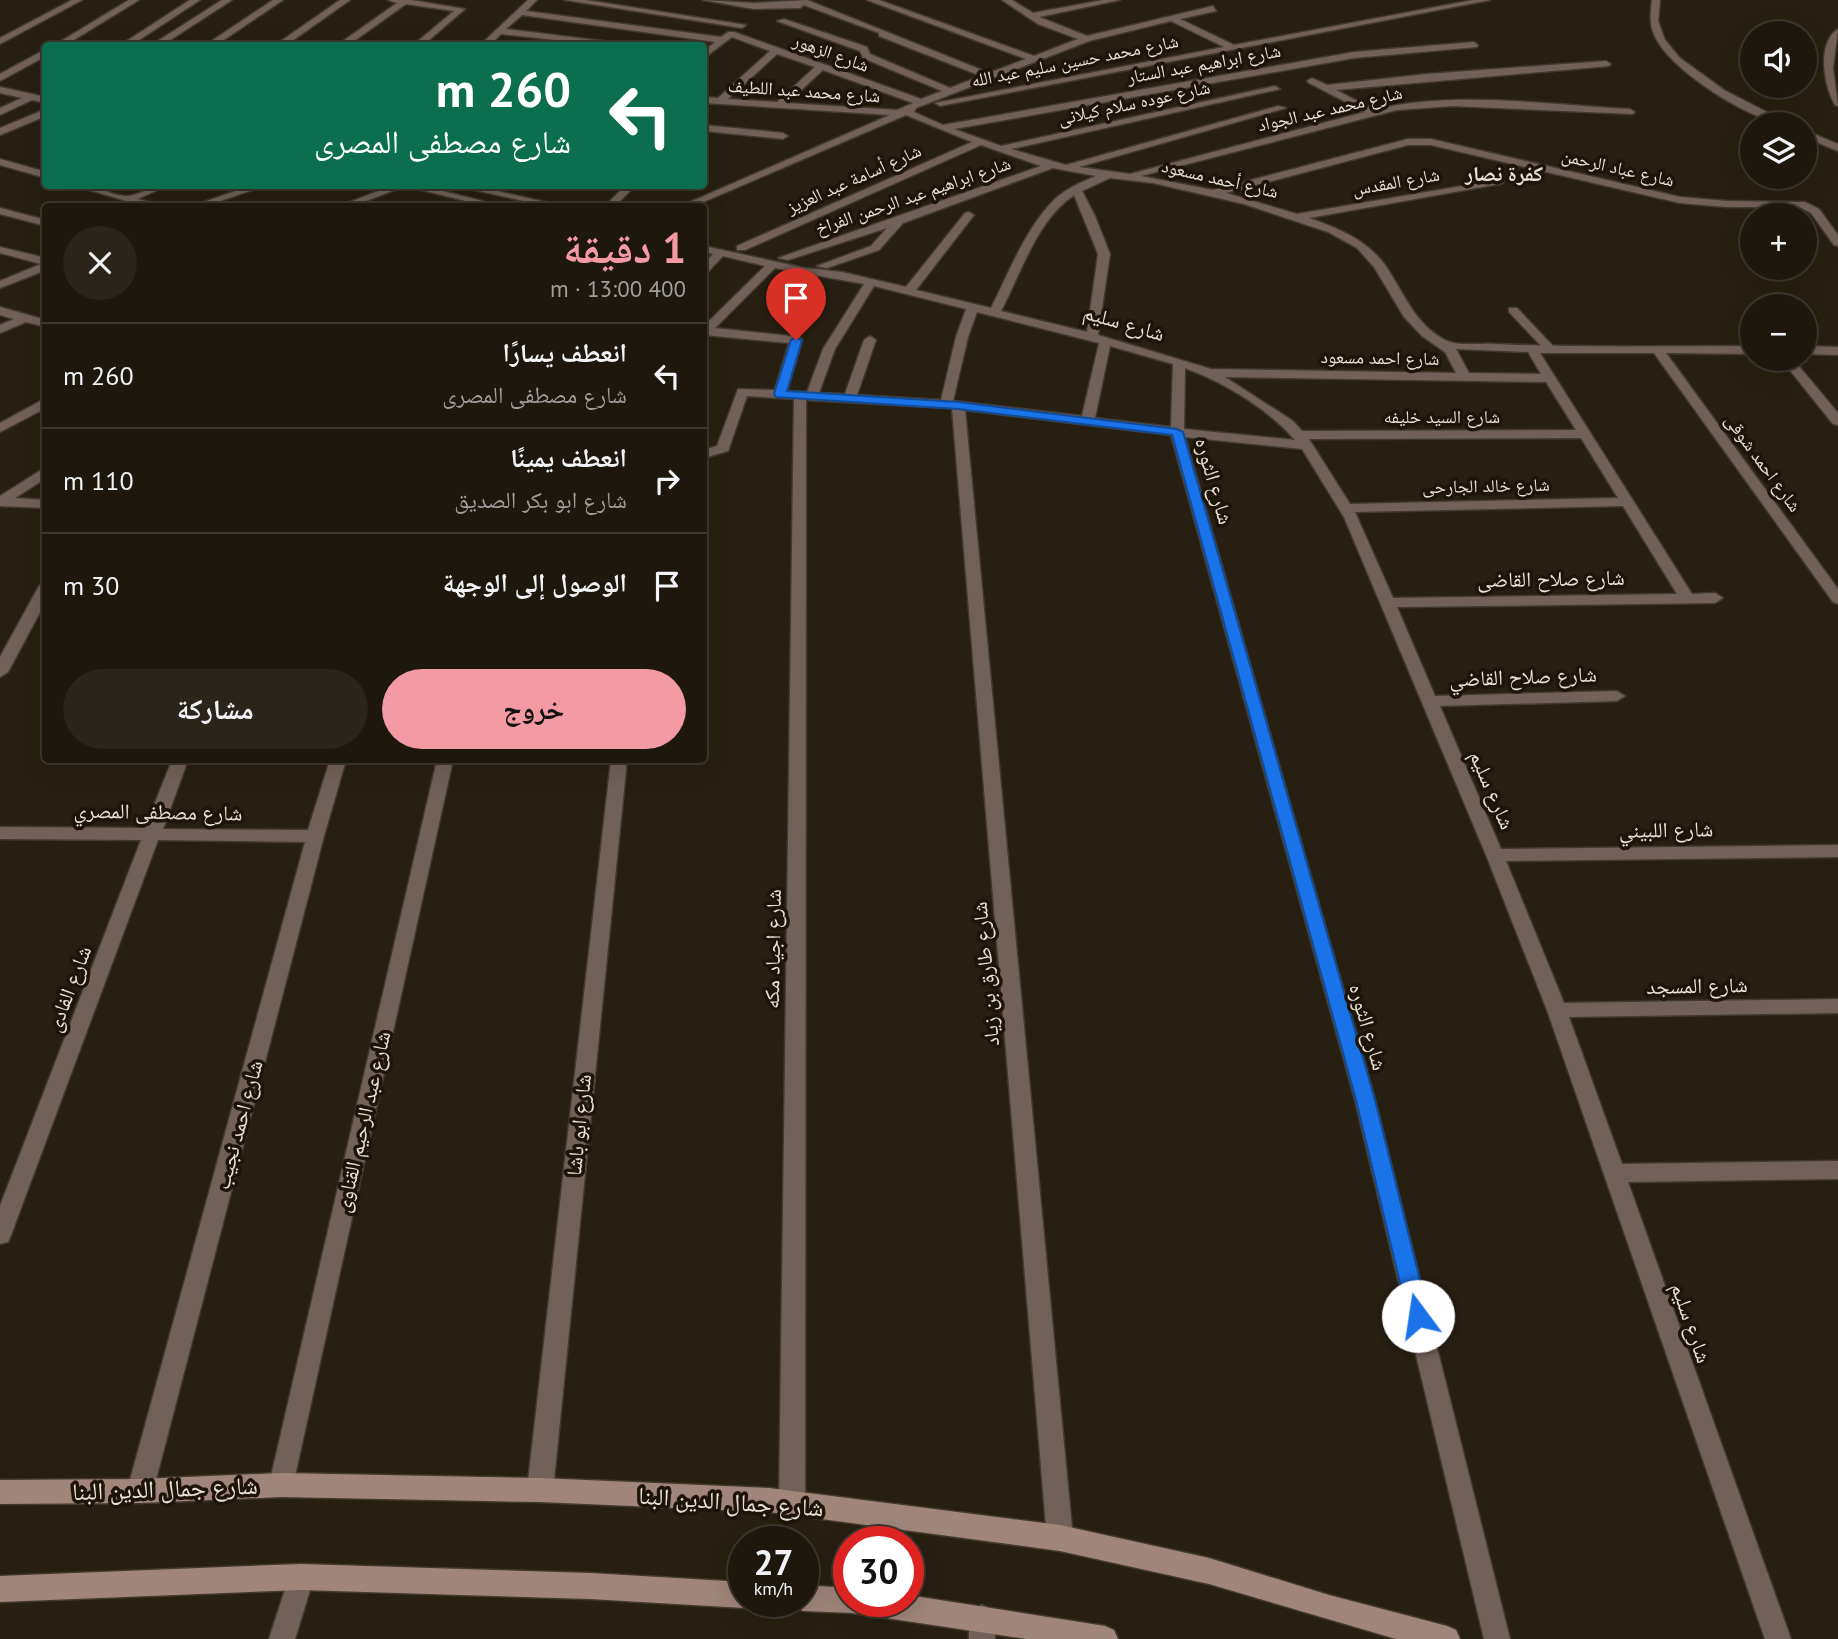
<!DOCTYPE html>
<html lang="ar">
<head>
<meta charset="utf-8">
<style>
	body { margin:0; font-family:"PT Sans","Noto Naskh Arabic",sans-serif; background:#2a241b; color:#f1f3f6; direction:rtl; height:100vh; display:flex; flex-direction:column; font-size:26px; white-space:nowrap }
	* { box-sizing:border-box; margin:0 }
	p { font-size:23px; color:#a09f9d }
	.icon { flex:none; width:38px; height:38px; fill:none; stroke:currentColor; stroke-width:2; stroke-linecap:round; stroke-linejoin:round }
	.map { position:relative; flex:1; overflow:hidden; direction:ltr }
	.drawer { position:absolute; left:42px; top:203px; width:665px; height:560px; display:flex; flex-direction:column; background:#1d170d; border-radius:7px; box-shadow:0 7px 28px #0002,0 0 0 2px #3b362e; direction:rtl }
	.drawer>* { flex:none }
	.banner { position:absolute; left:42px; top:42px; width:665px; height:147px; border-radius:7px; box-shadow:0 7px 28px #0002,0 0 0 2px #3b362e; direction:rtl; background:#0b6e4f; color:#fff; overflow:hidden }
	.buttons { position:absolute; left:1740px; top:21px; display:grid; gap:14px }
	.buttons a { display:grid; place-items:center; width:77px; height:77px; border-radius:50%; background:#1d170d; box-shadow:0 7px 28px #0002,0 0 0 2px #3b362e; font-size:35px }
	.speed { position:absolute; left:728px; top:1526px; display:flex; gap:14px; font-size:35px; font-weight:700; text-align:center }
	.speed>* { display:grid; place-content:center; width:91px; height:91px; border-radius:50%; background:#1d170d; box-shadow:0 7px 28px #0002,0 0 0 2px #3b362e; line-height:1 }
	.speed small { font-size:18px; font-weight:400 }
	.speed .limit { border:10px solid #d22; background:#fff; color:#111 }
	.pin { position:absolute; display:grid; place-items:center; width:60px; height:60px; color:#fff; margin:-72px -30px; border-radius:50% 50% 50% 0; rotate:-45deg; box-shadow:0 0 7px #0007 }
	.pin .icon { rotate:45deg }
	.me { position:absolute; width:77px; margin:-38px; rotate:346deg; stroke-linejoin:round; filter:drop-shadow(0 0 5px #0008) }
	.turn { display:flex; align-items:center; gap:24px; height:147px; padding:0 21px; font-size:32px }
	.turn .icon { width:91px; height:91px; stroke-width:2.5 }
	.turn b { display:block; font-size:49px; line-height:60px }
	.round { display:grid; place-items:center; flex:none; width:74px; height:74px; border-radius:37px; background:#2a241b }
	.headline { display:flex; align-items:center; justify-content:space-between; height:119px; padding:0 21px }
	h1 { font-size:42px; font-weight:800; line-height:52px; color:#f49aa4 }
	.cta { display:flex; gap:14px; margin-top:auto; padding:14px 21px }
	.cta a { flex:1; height:80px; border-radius:42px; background:#f49aa4; color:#111; font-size:28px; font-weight:800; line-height:80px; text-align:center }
	.cta a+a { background:#2a241b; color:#f1f3f6 }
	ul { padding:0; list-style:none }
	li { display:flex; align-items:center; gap:21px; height:105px; padding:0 21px; border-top:2px solid #3b362e }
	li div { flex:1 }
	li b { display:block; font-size:26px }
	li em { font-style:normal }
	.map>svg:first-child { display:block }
</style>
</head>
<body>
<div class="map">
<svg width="1838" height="1639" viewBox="0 0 1838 1639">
	<rect width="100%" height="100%" fill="#271f11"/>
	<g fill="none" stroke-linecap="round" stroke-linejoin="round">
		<defs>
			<polygon id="lane" points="1509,308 1517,308 1554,347 1554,351 1546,351 1509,312"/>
			<g id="street">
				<polygon points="72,0 82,0 0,44 0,38"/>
				<polygon points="129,0 139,0 64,46 53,46"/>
				<polygon points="190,0 200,0 130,46 119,46"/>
				<polygon points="222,0 232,0 161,46 150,46"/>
				<polygon points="273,0 283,0 215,46 204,46"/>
				<polygon points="340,0 350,0 285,46 274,46"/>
				<polygon points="388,0 411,0 465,9 422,46 412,46 454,11 406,4 347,46 336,46 397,3"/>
				<path d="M 528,0 L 537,0 L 526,11 L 721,37 L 728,32 L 734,32 L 921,99 L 942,91 L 863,58 L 860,51 L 777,21 L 784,19 L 867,47 L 870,54 L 950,88 L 981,76 L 879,36 L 879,33 L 804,5 L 800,8 L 754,9 L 703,0 L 754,3 L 807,0 L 989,73 L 1026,59 L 867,0 L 879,0 L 1034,56 L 1078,39 L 1038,24 L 1002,0 L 1012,0 L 1033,13 L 1103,0 L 1120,0 L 1039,17 L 1087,36 L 1213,6 L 1216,11 L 1180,19 L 1234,45 L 1473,0 L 1490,0 L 940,106 L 935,103 L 1224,47 L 1171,21 L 1089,41 L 916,108 L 914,112 L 943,125 L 1354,52 L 1474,42 L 1478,45 L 1477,47 L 1354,58 L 954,129 L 1001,146 L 1275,86 L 1280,89 L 1011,149 L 1066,165 L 1278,106 L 1286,108 L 1079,167 L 1130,174 L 1365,112 L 1309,83 L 1307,81 L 1312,78 L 1327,85 L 1427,74 L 1606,61 L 1611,64 L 1609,66 L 1336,90 L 1375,110 C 1452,90 1550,105 1630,109 L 1635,112 L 1633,114 L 1453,106 L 1397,110 L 1141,176 L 1213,190 L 1408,139 L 1431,139 L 1680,197 L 1727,201 L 1805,202 L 1819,209 L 1838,235 L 1838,246 L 1834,245 L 1811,213 L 1799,207 L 1727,207 L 1680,203 L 1431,145 L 1408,145 L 1226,193 L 1297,214 L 1503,179 L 1503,183 L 1499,184 L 1309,218 C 1337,228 1366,239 1385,265 C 1403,291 1414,323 1443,339 C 1456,347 1481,343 1496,344 C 1581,348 1666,346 1752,346 L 1752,354 L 1666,353 L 1838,589 L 1838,604 L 1833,602 L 1654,353 L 1540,353 L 1692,594 L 1715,593 L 1723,598 L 1715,603 L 1397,607 L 1435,696 L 1617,691 L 1625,696 L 1617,701 L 1440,706 L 1501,849 L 1838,845 L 1838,857 L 1506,861 L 1564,1003 L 1838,999 L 1838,1013 L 1569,1017 L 1622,1164 L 1838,1161 L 1838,1179 L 1628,1182 L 1791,1639 L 1765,1639 L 1547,1010 L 1486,855 L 1344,517 L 1302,449 L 1185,437 L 1375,1100 L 1510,1639 L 1484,1639 L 1355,1100 L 1171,435 L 965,410 L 1073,1538 L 1069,1547 L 1060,1551 L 1051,1547 L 1047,1538 L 952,408 L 806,400 L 805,1503 L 801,1512 L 792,1515 L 783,1512 L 779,1503 L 794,399 L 747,396 L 728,451 L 704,458 L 704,450 L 717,446 L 738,389 L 775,390 L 789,343 L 704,335 L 704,326 L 765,266 L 723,256 L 708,272 L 704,273 L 704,264 L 713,254 L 704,252 L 704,246 L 805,268 L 842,272 L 906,287 L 965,213 L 969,212 L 974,215 L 916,290 L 991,308 C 1009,273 1025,229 1054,200 C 1065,189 1082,182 1096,176 L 1053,168 L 903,223 L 879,250 L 827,268 L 817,266 L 871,246 L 887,228 L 788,260 L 778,258 L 1041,166 L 981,145 L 745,250 L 737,250 L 737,246 L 972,142 L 906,115 L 694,206 L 681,206 L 890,115 L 704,103 L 704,97 L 718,98 L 770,51 L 732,37 L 704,58 L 704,51 L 715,42 L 522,15 L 506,29 L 643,46 L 610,46 L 501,34 L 489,46 L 479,46 ZM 777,54 L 815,67 L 777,102 L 728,99 ZM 823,70 L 913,103 L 897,110 L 787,103 ZM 1110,178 L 1153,183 L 1244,204 L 1328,232 L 1357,248 L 1374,267 L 1404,317 L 1422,336 L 1445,352 L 1456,373 L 1211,369 L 1098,335 L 1110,254 L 1095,216 L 1082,191 ZM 1074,195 L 1098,254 L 1087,332 L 1001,311 C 1021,273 1037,220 1074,195 ZM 775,268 L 864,284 L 823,349 L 807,392 L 787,391 L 802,340 L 800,337 L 715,328 ZM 874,286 L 966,309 L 956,337 L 941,400 L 857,395 L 876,340 L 870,336 L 864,340 L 845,394 L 819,393 L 835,349 ZM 977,312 L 1099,343 L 1082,416 L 953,401 L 968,337 ZM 1110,346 L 1173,364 L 1171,427 L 1095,418 ZM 1456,349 L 1528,352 L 1541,374 L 1469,373 ZM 1185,368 C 1225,383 1267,408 1295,440 L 1184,429 ZM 1225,377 L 1546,382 L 1576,430 L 1302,431 L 1293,421 ZM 1581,438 L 1618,498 L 1350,504 L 1309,439 ZM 1623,506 L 1677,594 L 1393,598 L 1355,512 Z"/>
				<polygon points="565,0 586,0 746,25 742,28"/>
				<path d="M 1652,0 L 1660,0 L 1658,21 L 1665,40 L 1680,58 L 1724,90 L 1790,124 C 1754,124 1676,73 1658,42 C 1649,28 1650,16 1652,0 Z"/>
				<path d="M 1838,29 L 1833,68 L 1838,106 L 1835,105 C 1824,85 1816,44 1838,29 Z"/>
				<polygon points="46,49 46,56 0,81 0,74"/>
				<polygon points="0,87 46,97 46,103 32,100 0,115 0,108 22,98 0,93"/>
				<polygon points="46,109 46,116 0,135 0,128"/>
				<polygon points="704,125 783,133 788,136 783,139 704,131"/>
				<polygon points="1804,130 1838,144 1838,151 1804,137"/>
				<polygon points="0,159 46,172 46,178 0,165"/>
				<path d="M 76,186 C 95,184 111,196 127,196 C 141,195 151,185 166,186 L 138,199 L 157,204 L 158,206 L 143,206 Z"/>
				<polygon points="250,186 264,186 206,206 192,206"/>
				<polygon points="392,186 422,186 483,201 478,204 405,186 353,206 339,206"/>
				<polygon points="457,186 475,186 563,206 545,206"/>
				<polygon points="625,186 635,186 615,206 605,206"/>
				<polygon points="0,208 46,220 46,226 0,214"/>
				<polygon points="0,247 46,258 46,270 0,288 0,281 41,264 0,253"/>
				<polygon points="0,307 46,320 46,327 26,322 0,333 0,325 14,319 0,315"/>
				<polygon points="1804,346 1838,347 1838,355 1804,354"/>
				<polygon points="1781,359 1793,359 1838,413 1838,425 1833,424"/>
				<polygon points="46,398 46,408 0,432 0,423"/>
				<polygon points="46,467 46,478 15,498 46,500 46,508 0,506 0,496"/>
				<polygon points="46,582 46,601 8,672 0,677 0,657 39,586"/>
				<polygon points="172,760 188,760 163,829 308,830 330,760 346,760 324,836 153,1491 149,1499 140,1503 131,1499 127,1491 305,842 158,840 11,1235 8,1242 0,1244 0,1206 141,840 0,839 0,827 145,828"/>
				<polygon points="437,760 453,760 293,1485 290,1493 281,1497 272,1493 269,1485"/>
				<polygon points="611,760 627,760 553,1490 549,1498 540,1502 531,1498 527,1490"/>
				<polygon points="301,1564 310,1568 314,1577 295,1639 269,1639 292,1568"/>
				<polygon points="982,1605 991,1609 995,1618 995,1639 969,1639 969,1618 973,1609"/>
			</g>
			<g id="secondary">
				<polygon points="281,1473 540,1478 769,1488 1060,1525 1209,1558 1329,1595 1447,1626 1456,1630 1460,1639 1396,1639 1209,1584 1060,1551 769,1512 540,1502 281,1497 140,1503 0,1504 0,1480 140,1479"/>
				<polygon points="301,1564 590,1573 744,1582 744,1601 755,1601 744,1608 590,1599 301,1590 0,1602 0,1576"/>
				<polygon points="803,1585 849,1588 849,1601 908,1601 908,1595 1105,1626 1114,1630 1118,1639 1027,1639 852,1613 803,1611 794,1607 791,1601 803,1601"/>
			</g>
		</defs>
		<use href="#lane" stroke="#423a2d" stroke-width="3"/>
		<use href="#street" stroke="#423a2d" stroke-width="3"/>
		<use href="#secondary" stroke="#423a2d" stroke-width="3"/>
		<use href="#lane" fill="#71615a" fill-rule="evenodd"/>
		<use href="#street" fill="#71615a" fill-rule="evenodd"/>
		<use href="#secondary" fill="#a0867a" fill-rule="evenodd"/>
	</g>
	<polygon fill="#1a73e8" stroke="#114b97" stroke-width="2" points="796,337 802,340 787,391 958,402 1177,429 1183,432 1375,1100 1429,1316 1425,1322 1418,1325 1411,1322 1408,1316 1356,1100 1172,435 958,409 776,397 774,394 791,340"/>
	<g text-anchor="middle" stroke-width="7" stroke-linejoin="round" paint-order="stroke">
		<g font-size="18" fill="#e7e1d8" stroke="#1e1508">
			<text transform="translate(831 53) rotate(20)" y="6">شارع الزهور</text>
			<text transform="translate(1075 61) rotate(-11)" y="6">شارع محمد حسين سليم عبد الله</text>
			<text transform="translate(1204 64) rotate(-10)" y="6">شارع ابراهيم عبد الستار</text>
			<text transform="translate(804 91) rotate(4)" y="6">شارع محمد عبد اللطيف</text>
			<text transform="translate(1134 103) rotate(-12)" y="6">شارع عوده سلام كيلانى</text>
			<text transform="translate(1330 109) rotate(-13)" y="6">شارع محمد عبد الجواد</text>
			<text transform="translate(1618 168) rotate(13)" y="6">شارع عباد الرحمن</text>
			<text transform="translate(854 179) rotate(-24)" y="6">شارع أسامة عبد العزيز</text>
			<text transform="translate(1220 179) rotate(13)" y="6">شارع أحمد مسعود</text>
			<text transform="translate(1396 182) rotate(-10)" y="6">شارع المقدس</text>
			<text transform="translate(913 196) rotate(-19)" y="6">شارع ابراهيم عبد الرحمن الفراخ</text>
			<text transform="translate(1380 358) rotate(1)" y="6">شارع احمد مسعود</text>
			<text x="1442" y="423">شارع السيد خليفه</text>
			<text transform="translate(1763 463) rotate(54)" y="6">شارع احمد شوقى</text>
			<text transform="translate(1486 486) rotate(-1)" y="6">شارع خالد الجارحى</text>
		</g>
		<g font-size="21" font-weight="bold" fill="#e7e1d8" stroke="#1e1508">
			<text x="1504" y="181">كفرة نصار</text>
		</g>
		<g font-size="21" fill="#e7e1d8" stroke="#1e1508">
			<text transform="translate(1124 323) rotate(16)" y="7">شارع سليم</text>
			<text transform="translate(1214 481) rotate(74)" y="7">شارع الثوره</text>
			<text transform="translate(1551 579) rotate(-1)" y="7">شارع صلاح القاضى</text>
			<text transform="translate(1523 677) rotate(-2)" y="7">شارع صلاح القاضي</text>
			<text transform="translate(1492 790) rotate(67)" y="7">شارع سليم</text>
			<text transform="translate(158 812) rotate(1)" y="7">شارع مصطفى المصري</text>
			<text transform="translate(1666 830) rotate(-1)" y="7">شارع اللبيني</text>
			<text transform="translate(773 949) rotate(-89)" y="7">شارع اجياد مكه</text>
			<text transform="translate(986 974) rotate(-95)" y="7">شارع طارق بن زياد</text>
			<text transform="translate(1697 986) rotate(-1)" y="7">شارع المسجد</text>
			<text transform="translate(69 989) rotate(-69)" y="7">شارع الفادى</text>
			<text transform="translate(1368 1027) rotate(74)" y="7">شارع الثوره</text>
			<text transform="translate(363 1122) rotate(-77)" y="7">شارع عبد الرحيم القناوى</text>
			<text transform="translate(239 1125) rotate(-75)" y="7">شارع احمد نجيب</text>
			<text transform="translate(579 1125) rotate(-84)" y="7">شارع ابو باشا</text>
			<text transform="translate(1691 1323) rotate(71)" y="7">شارع سليم</text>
		</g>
		<g font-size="24" fill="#e7e1d8" stroke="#1e1508">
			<text transform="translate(165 1489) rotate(-2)" y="8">شارع جمال الدين البنا</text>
			<text transform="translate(731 1502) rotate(4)" y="8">شارع جمال الدين البنا</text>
		</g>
	</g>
</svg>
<div class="buttons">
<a><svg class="icon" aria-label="sound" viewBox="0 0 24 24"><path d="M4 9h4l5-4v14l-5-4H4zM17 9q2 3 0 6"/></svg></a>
<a><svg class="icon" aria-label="layers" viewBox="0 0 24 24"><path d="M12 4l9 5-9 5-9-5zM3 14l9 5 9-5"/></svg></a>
<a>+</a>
<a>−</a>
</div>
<div class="speed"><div>27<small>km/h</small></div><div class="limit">30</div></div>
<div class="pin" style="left:796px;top:340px;background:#d93025"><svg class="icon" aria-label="arrive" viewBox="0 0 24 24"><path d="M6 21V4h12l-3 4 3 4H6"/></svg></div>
<svg class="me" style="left:1418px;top:1316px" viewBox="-20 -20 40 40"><circle r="19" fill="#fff"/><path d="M0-13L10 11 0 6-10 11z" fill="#1a73e8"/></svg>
<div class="banner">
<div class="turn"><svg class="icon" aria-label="left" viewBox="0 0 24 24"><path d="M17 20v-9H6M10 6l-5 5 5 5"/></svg><div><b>260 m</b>شارع مصطفى المصرى</div></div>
</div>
<section class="drawer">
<div class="headline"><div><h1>1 دقيقة</h1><p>400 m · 13:00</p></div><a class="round"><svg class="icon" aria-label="close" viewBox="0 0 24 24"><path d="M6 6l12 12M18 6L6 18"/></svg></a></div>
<ul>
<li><svg class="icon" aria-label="left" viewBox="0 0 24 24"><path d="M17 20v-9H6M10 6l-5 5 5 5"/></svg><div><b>انعطف يسارًا</b><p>شارع مصطفى المصرى</p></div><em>260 m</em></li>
<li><svg class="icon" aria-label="right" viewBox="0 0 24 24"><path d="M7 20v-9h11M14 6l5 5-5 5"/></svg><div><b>انعطف يمينًا</b><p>شارع ابو بكر الصديق</p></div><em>110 m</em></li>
<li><svg class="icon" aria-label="arrive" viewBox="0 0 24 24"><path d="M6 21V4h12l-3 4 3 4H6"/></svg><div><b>الوصول إلى الوجهة</b></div><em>30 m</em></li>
</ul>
<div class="cta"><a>خروج</a><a>مشاركة</a></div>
</section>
</div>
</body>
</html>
